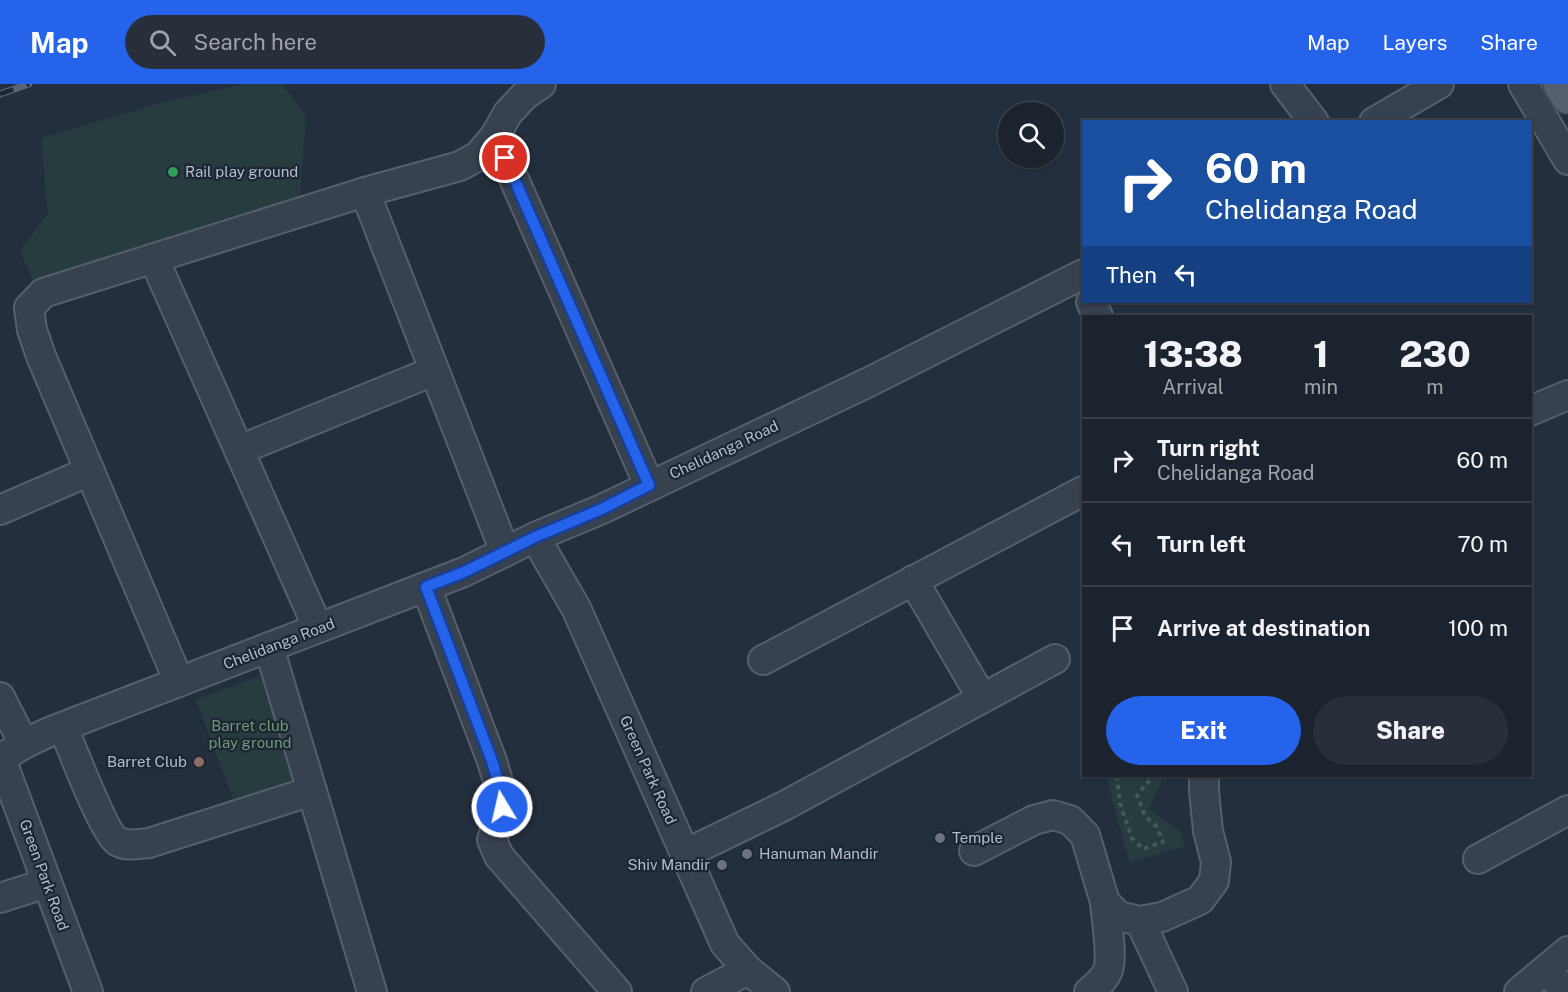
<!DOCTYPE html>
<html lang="en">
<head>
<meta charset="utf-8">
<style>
	body { margin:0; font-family:"Public Sans",sans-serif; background:#282f3a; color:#f1f3f6; height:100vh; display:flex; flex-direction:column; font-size:22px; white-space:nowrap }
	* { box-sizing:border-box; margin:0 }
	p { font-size:20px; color:#a0a4aa }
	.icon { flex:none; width:33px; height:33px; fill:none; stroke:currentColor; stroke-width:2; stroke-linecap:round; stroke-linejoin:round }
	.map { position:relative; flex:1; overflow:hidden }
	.sheet { position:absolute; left:1082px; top:231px; width:450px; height:462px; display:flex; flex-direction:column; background:#1b232e; border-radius:0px; box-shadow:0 2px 4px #0004,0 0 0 2px #39404a }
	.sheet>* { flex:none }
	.guide { position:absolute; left:1082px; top:36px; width:450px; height:183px; border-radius:0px; box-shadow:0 2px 4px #0004,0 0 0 2px #39404a; background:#1a4fa0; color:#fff; overflow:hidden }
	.controls { position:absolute; left:998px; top:18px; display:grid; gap:12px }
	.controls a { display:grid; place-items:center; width:66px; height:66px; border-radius:50%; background:#1b232e; box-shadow:0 2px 4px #0004,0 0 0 2px #39404a; font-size:30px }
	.pin { position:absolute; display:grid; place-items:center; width:51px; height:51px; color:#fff; margin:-26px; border:3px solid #fff; border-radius:50%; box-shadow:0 2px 6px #0007 }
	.me { position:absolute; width:66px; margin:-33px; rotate:351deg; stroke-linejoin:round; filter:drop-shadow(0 0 4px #0008) }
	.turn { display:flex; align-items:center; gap:21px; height:126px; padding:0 24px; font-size:27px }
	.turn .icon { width:78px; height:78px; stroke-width:2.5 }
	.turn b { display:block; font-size:42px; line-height:51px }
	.then { display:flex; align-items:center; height:57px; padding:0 24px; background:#0003; gap:12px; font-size:22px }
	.eta { display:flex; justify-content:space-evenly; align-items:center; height:102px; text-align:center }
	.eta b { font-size:36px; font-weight:800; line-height:42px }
	.cta { display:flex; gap:12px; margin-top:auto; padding:12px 24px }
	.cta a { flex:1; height:69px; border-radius:36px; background:#2563eb; color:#fff; font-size:24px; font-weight:800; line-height:69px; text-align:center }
	.cta a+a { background:#282f3a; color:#f1f3f6 }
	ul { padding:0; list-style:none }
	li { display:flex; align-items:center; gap:18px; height:84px; padding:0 24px; border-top:2px solid #39404a }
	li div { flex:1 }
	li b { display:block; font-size:22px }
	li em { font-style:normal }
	header { display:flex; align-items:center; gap:36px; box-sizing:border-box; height:84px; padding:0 30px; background:#2563eb; color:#fff }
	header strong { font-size:28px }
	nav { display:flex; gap:33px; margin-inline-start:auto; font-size:21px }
	.search { width:420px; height:54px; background:#282f3a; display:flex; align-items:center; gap:15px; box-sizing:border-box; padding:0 21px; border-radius:33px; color:#a0a4aa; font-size:22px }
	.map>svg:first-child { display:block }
</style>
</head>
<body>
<header>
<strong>Map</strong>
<div class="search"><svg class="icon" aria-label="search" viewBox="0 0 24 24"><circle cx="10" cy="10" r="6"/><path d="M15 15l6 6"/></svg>Search here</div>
<nav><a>Map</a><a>Layers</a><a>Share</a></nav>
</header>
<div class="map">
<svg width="1568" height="908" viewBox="0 0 1568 908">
	<rect width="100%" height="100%" fill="#242f3e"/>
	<g fill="#263c3f">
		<polygon points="243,0 282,0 306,32 299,121 36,203 20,167 48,129 41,54 157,20"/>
		<polygon points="270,588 307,695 233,715 196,616"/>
		<polygon points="1106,692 1164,692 1149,725 1182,749 1184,762 1130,779 1113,720 1109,701"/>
	</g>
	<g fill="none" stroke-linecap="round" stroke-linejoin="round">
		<defs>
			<g id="street">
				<polyline points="1285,0 1314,38"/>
				<polyline points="1523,0 1568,76"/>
				<polyline points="1374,38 1439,0"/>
				<polyline points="495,52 649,401"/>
				<polyline points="365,108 505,468"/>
				<polyline points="154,175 318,544"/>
				<polyline points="1091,218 1098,232"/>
				<polyline points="1530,327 1568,311"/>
				<polyline points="239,366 434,287"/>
				<polyline points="0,426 90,387"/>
				<polyline points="535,453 576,524 725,860 748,886 775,908"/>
				<polyline points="913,496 982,614"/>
				<polyline points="426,503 492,677 500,704 502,723 492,756 499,772 617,908"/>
				<polyline points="269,563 372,908"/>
				<polyline points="763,576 1083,407"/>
				<polyline points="179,598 41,272 32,246 29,224 43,209 365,108 460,82 478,72 495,52 508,29 525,11 541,0"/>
				<polyline points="0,613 24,660"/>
				<path d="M 63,643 C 71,662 104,749 117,757 C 127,763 138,760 149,759 L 312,707"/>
				<polyline points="0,675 24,660 49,648 464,488 535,453 602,425 869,298 1083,190"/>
				<polyline points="1,675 88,908"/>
				<polyline points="974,767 1034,736 1053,731 1070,736 1085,751 1105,818 1118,832 1140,837 1162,833 1200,816 1214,797 1216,778 1208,747 1204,707 1204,692"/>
				<polyline points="685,770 784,722 1055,575"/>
				<polyline points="1478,775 1568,726"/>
				<polyline points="0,814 47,799"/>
				<polyline points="1140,837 1173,908"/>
				<polyline points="1545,887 1568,908"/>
				<polyline points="706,908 748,886"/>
				<path d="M 1089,908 C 1096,902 1105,895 1108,886 C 1113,871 1106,834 1105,818"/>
				<polyline points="1519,908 1568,867"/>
			</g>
			<polyline id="primary" points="1560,0 1568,13"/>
		</defs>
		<use href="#street" stroke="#565f6c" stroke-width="32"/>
		<use href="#primary" stroke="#414a57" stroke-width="36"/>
		<polyline stroke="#44595c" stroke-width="4" stroke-dasharray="4.5 4.5" stroke-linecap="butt" points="1117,692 1120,720 1132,754 1143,765 1163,758 1157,743 1145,732 1137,711 1150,696 1150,692"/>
		<use href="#street" stroke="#38414e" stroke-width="28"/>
		<use href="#primary" stroke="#56606e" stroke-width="33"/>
		<defs>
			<polyline id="rail" points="0,10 29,0"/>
		</defs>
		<use href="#rail" stroke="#5a6575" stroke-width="7"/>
		<use href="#rail" stroke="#1d2633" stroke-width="4.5" stroke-dasharray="14" stroke-linecap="butt"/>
	</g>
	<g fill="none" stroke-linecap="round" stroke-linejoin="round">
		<defs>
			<polyline id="route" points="502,723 500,704 492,677 426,503 464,488 535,453 602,425 649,401 505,74"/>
		</defs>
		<use href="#route" stroke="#184099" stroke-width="15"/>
		<use href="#route" stroke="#2563eb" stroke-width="10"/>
	</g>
	<circle fill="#2e9e5b" stroke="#1d2633" stroke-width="2" cx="173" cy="88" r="6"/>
	<circle fill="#8d6e63" stroke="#1d2633" stroke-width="2" cx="199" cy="678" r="6"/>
	<g fill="#6b7280" stroke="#1d2633" stroke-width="2">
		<circle cx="940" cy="754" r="6"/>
		<circle cx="747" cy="770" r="6"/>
		<circle cx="722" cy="781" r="6"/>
	</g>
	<g text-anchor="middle" stroke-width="4.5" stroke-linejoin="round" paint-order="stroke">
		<g font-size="15" fill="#b4bcc9" stroke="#1d2633" text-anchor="start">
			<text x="185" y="93">Rail play ground</text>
			<text x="187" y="683" text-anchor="end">Barret Club</text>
			<text x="952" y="759">Temple</text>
			<text x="759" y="775">Hanuman Mandir</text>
			<text x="710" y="786" text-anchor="end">Shiv Mandir</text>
		</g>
		<g font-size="15" fill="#b4bcc9" stroke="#1d2633">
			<text transform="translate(724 366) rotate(-25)" y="5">Chelidanga Road</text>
			<text transform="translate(279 560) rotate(-21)" y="5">Chelidanga Road</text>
			<text transform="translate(648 686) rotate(66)" y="5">Green Park Road</text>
			<text transform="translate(44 791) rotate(70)" y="5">Green Park Road</text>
		</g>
		<g font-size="15" fill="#6b9a76" stroke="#1d2633">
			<text x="250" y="647">Barret club<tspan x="250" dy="17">play ground</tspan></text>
		</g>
	</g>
</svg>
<div class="controls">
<a><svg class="icon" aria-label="search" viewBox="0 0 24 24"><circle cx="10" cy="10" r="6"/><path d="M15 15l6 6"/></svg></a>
</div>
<div class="pin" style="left:505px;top:74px;background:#d93025"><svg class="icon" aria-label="arrive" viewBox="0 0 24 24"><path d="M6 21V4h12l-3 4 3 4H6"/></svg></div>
<svg class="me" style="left:502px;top:723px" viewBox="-20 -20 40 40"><circle r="17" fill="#2563eb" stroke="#fff" stroke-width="3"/><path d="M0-11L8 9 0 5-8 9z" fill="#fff"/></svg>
<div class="guide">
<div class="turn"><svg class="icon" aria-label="right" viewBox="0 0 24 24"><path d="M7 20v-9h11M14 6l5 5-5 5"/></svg><div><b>60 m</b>Chelidanga Road</div></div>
<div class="then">Then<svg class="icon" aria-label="left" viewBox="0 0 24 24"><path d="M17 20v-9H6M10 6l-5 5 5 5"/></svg></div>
</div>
<section class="sheet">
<div class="eta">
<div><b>13:38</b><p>Arrival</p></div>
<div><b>1</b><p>min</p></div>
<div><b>230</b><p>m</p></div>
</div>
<ul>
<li><svg class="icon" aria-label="right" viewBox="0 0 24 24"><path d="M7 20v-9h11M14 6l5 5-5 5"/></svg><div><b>Turn right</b><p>Chelidanga Road</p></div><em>60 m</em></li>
<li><svg class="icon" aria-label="left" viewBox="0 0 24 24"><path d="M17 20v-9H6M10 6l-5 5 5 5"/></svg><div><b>Turn left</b></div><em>70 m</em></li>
<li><svg class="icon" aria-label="arrive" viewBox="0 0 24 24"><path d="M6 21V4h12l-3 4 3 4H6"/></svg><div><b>Arrive at destination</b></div><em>100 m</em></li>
</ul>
<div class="cta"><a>Exit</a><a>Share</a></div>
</section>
</div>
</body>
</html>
